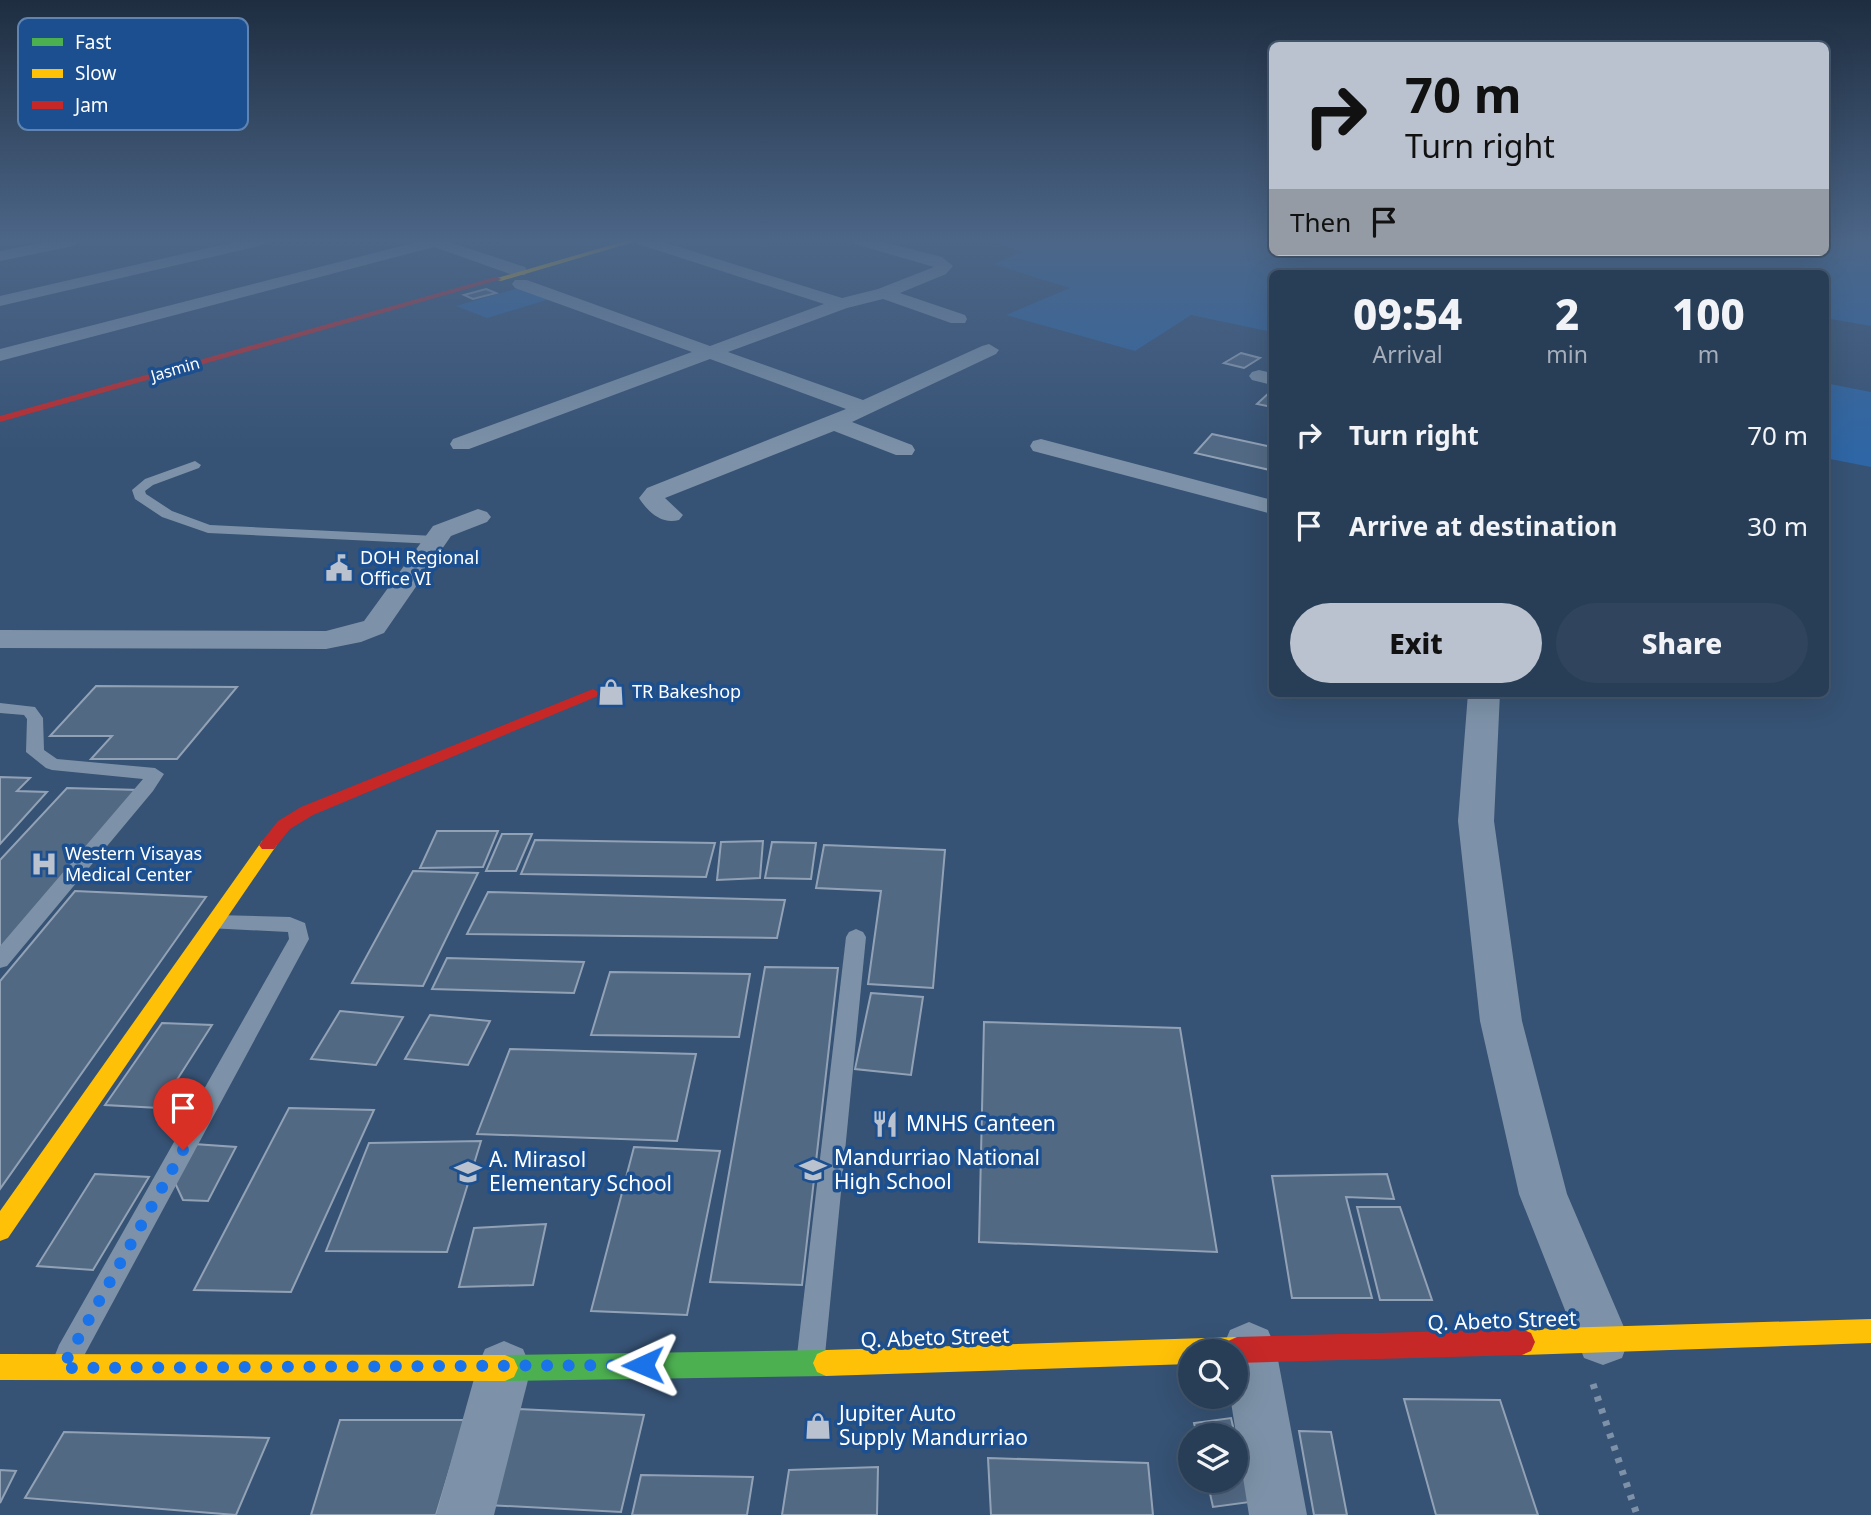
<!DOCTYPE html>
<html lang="en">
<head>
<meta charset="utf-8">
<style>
	body { margin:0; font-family:"Noto Sans",sans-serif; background:#30455d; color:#f1f3f6; height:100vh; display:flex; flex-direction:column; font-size:26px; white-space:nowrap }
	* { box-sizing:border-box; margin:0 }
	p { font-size:23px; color:#a5aeba }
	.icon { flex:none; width:38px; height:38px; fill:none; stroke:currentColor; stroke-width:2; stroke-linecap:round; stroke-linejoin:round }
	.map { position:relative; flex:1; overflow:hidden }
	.drawer { position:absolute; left:1269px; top:270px; width:560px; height:427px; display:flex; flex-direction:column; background:#283e57; border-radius:10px; box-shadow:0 7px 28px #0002,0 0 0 2px #44576d }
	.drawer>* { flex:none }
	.banner { position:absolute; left:1269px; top:42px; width:560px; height:214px; border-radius:10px; box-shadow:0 7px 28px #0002,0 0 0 2px #44576d; background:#b9c2ce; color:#111; overflow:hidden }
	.fabs { position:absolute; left:1178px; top:1339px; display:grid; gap:14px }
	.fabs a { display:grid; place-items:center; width:70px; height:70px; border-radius:50%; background:#283e57; box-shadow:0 7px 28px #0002,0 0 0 2px #44576d; font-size:35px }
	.pin { position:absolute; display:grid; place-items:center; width:60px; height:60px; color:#fff; margin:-72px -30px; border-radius:50% 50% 50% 0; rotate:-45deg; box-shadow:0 0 7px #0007 }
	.pin .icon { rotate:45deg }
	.me { position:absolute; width:77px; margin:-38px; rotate:269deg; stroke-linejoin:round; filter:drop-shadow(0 0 5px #0008) }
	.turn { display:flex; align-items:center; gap:24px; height:147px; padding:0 21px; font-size:32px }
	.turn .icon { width:91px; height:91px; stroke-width:2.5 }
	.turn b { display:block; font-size:49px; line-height:60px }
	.then { display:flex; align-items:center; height:66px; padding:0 21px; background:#0003; gap:14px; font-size:26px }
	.eta { display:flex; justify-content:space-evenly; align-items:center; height:119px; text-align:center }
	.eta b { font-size:42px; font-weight:800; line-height:49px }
	.primary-button { display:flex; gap:14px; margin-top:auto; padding:14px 21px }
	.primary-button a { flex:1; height:80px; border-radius:42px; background:#b9c2ce; color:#111; font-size:28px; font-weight:800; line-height:80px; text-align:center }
	.primary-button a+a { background:#30455d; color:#f1f3f6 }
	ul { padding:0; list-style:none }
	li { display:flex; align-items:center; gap:21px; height:91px; padding:0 21px }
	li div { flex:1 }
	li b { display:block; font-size:26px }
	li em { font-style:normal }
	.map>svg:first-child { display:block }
</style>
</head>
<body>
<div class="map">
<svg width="1871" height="1515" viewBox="0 0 1871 1515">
	<rect width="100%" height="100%" fill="#365274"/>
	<g fill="#2f66a5">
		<polygon points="988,241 1272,241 1272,252 1825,252 1825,241 1871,241 1871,326 1825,318 1825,273 1272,273 1272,332 1191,315 1135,351 1006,315 1070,288 993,264 1023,252"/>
		<polygon points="522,287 553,298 487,318 456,306"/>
		<polygon points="1825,383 1871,392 1871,467 1825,458"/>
	</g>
	<g fill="#526984" stroke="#92a2b6" stroke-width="2">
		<polygon points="486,289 496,293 473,299 464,295"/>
		<polygon points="1241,353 1260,358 1244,368 1224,363"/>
		<polygon points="1272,390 1272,407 1257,404"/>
		<polygon points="1212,434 1272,447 1272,467 1270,470 1195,453"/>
		<polygon points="96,686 237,687 177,759 91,759 112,736 50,736"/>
		<polygon points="0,777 30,778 17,791 47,792 0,844"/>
		<polygon points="67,788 139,790 0,951 0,860"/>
		<polygon points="437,831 498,831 483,867 420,868"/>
		<polygon points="502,834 532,834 516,871 486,871"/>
		<polygon points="535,840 715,843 706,877 521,874"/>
		<polygon points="763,841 760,878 717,880 721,842"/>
		<polygon points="772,842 816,843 811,879 765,878"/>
		<polygon points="824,845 945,850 933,988 868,984 881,891 816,888"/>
		<polygon points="413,871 478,873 423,986 352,983"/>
		<polygon points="75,891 206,897 0,1189 0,981"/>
		<polygon points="488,892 785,900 777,938 467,934"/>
		<polygon points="447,958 584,962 574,993 432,989"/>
		<polygon points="765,967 838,968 802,1285 710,1282"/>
		<polygon points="610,972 750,974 739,1037 591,1035"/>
		<polygon points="871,993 923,997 911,1075 855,1069"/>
		<polygon points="340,1011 403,1017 376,1065 311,1059"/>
		<polygon points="430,1015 490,1021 468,1065 405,1059"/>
		<polygon points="984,1022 1180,1028 1217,1252 979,1242"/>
		<polygon points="162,1023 212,1025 159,1108 105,1105"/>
		<polygon points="510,1049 696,1054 677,1141 477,1134"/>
		<polygon points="289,1108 374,1110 291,1292 194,1290"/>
		<polygon points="481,1141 447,1252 326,1251 369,1143"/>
		<polygon points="194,1144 236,1147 208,1201 183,1200 175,1183"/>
		<polygon points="634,1147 720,1151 687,1315 591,1311"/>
		<polygon points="95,1174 149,1177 93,1270 37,1266"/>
		<polygon points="1387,1174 1394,1199 1346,1197 1372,1298 1292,1298 1272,1176"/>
		<polygon points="1357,1207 1400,1207 1432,1300 1380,1300"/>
		<polygon points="546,1224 533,1285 459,1287 474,1228"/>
		<polygon points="1404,1399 1500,1400 1538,1515 1436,1515"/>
		<polygon points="518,1409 644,1415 621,1512 487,1505"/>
		<polygon points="1231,1418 1235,1435 1197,1435 1194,1423"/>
		<polygon points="340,1420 465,1420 436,1515 311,1515"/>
		<polygon points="1299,1431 1331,1432 1347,1515 1314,1515"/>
		<polygon points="64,1432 269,1438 236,1515 25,1498"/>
		<polygon points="1236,1437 1250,1502 1213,1507 1207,1480 1236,1480"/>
		<polygon points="988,1458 1148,1463 1153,1515 991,1515"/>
		<polygon points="878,1467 877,1515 782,1515 789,1470"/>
		<polygon points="0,1470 16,1471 0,1503"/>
		<polygon points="641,1475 753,1477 747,1515 632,1515"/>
	</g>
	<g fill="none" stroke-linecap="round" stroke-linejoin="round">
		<polyline stroke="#7d92a8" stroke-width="7" stroke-dasharray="5 8" stroke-linecap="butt" points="1593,1384 1637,1515"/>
		<g fill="#7d92a8" fill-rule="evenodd">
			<polygon points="195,461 201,465 199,468 153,485 145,491 146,494 172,511 210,525 435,536 442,540 435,544 208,533 162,517 135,499 132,490 145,479"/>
			<polygon points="0,703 35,707 43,718 44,750 57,759 155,768 164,774 153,791 7,966 0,968 0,946 143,779 52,770 46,768 26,752 27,719 24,715 0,713"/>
			<polygon points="215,915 290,917 305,923 309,939 79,1365 69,1369 59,1365 55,1355 59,1345 289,939 288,932 208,928 205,923 208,918"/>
			<polygon points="856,929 863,932 866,937 825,1355 821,1365 811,1369 801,1365 797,1355 846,937 849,932"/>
		</g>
		<g fill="#7d92a8" fill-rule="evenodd">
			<polygon points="50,241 81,241 73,246 0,261 0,251"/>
			<polygon points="239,241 267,241 259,246 0,306 0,296"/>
			<polygon points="421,241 446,241 525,267 527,271 525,275 513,275 434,247 0,361 0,349"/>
			<path d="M 636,241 L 660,241 L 842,298 L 878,289 L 934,267 L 855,244 L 853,241 L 879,241 L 942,257 L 953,266 L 946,274 L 900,293 L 965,315 L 967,319 L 965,323 L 951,323 L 883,299 L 847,308 L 728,352 L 863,400 L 982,346 L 989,344 L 999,350 L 996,354 L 852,422 L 912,445 L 915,450 L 912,455 L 896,455 L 834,431 L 665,498 L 683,515 L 679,520 C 662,525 648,512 639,498 L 647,488 L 846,409 L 710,359 L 469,449 L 453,449 L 450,444 L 453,439 L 692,352 L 515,288 L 512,284 L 515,280 L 527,280 L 710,346 L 824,304 L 638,244 Z"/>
			<polygon points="1259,370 1272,373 1272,385 1252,380 1249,376 1252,372"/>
			<polygon points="1041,439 1272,500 1272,514 1033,451 1030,446 1033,441"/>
			<polygon points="478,509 487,512 491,517 487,522 451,536 384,633 361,642 326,649 0,648 0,630 326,631 364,621 433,526"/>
			<polygon points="1468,693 1500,693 1494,821 1522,1021 1567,1194 1629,1339 1622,1358 1603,1365 1584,1358 1519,1194 1480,1021 1458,821"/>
			<polygon points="1249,1322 1268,1330 1276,1349 1307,1515 1249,1515 1230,1396 1236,1396 1236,1351 1222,1349 1230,1330"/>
			<polygon points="504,1341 523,1349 531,1368 494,1515 436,1515 477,1368 485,1349"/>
		</g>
		<polygon fill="#4caf50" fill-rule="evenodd" points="826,1350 835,1354 839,1363 835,1372 826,1376 505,1381 496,1377 492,1368 496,1359 505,1355"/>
		<g fill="#ffc107" fill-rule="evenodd">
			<polygon points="625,241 637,241 501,281 494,279"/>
			<polygon points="268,839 274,841 277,845 274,849 8,1238 0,1241 0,1211 262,841"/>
			<polygon points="1871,1319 1871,1343 1522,1355 1513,1351 1509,1342 1513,1333 1522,1329"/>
			<polygon points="1237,1337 1246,1341 1250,1350 1246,1359 1237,1363 1236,1351 1190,1351 1190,1364 826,1376 817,1372 813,1363 817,1354 826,1350"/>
			<polygon points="0,1354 505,1355 514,1359 518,1368 514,1377 505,1381 0,1380"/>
		</g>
		<g fill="#c62828" fill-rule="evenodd">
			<polygon points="495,277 502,279 0,422 0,416"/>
			<polygon points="593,689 600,693 598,696 313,815 290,829 274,849 262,849 259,845 278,821 301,807"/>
			<polygon points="1522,1329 1531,1333 1535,1342 1531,1351 1522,1355 1237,1363 1236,1351 1224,1350 1228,1341 1237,1337"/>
		</g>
	</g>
	<linearGradient id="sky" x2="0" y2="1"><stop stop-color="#1e2d40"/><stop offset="0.53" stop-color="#4c6688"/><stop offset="1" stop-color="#4c6688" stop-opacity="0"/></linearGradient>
	<rect width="1871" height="453" fill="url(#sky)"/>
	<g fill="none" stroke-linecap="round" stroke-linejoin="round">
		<polyline stroke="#1a73e8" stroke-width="12" stroke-dasharray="0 21.6" points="183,1150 62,1368 643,1365"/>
	</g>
	<defs>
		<symbol id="civic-bare" viewBox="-9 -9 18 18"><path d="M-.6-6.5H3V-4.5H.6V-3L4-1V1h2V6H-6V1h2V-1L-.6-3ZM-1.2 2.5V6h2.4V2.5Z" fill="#b9c2ce" stroke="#1b4f8f" stroke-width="2.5" paint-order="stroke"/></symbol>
		<symbol id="shop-bare" viewBox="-9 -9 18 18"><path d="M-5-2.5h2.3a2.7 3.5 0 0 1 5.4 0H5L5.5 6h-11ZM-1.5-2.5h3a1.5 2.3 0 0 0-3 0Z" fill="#b9c2ce" stroke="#1b4f8f" stroke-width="2.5" paint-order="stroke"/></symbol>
		<symbol id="hospital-bare" viewBox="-9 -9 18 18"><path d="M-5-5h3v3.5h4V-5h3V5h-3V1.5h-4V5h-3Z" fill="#b9c2ce" stroke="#1b4f8f" stroke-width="2.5" paint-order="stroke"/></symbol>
		<symbol id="restaurant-bare" viewBox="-9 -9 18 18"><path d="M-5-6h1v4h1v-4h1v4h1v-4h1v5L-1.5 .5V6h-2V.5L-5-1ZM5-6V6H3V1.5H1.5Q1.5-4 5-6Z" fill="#b9c2ce" stroke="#1b4f8f" stroke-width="2.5" paint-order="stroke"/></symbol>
		<symbol id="school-bare" viewBox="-9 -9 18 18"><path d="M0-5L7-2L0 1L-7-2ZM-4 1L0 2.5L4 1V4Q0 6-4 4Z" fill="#b9c2ce" stroke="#1b4f8f" stroke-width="2.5" paint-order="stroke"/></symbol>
	</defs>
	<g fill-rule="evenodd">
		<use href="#civic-bare" x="320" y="549" width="38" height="38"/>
		<use href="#shop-bare" x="592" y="673" width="38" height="38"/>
		<use href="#hospital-bare" x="25" y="845" width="38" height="38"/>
		<use href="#restaurant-bare" x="866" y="1105" width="38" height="38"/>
		<use href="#school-bare" x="794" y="1151" width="38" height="38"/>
		<use href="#school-bare" x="449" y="1153" width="38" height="38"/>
		<use href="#shop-bare" x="799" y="1407" width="38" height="38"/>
	</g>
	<g text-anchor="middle" stroke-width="7" stroke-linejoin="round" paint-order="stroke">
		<g font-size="16" fill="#fff" stroke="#1b4f8f">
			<text transform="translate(175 369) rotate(-16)" y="6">Jasmin</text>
		</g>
		<g font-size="18" fill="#fff" stroke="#1b4f8f" text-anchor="start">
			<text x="360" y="564">DOH Regional<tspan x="360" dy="21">Office VI</tspan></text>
			<text x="632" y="698">TR Bakeshop</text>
			<text x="65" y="860">Western Visayas<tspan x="65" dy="21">Medical Center</tspan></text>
		</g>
		<g font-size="21" fill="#fff" stroke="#1b4f8f" text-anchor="start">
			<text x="906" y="1131">MNHS Canteen</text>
			<text x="834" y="1165">Mandurriao National<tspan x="834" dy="24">High School</tspan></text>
			<text x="489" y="1167">A. Mirasol<tspan x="489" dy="24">Elementary School</tspan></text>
			<text x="839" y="1421">Jupiter Auto<tspan x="839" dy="24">Supply Mandurriao</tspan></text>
		</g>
		<g font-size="21" fill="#fff" stroke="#1b4f8f">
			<text transform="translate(1502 1321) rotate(-2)" y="7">Q. Abeto Street</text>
			<text transform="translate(935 1338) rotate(-2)" y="7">Q. Abeto Street</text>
		</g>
	</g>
	<rect x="18" y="18" width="230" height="112" rx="10" fill="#1b4f8f" stroke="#5f84b1" stroke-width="2"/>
	<rect x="32" y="38" width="31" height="8" fill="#4caf50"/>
	<rect x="32" y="69" width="31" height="9" fill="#ffc107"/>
	<rect x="32" y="101" width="31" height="8" fill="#c62828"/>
	<g font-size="19" fill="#fff">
		<text x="75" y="49">Fast</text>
		<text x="75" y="80">Slow</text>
		<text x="75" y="112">Jam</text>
	</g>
</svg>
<div class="fabs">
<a><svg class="icon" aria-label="search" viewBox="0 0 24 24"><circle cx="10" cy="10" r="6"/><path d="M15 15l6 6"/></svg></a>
<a><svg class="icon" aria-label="layers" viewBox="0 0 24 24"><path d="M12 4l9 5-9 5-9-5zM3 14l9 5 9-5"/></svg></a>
</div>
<div class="pin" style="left:183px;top:1150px;background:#d93025"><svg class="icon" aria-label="arrive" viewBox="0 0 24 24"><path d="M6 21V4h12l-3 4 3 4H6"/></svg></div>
<svg class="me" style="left:643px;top:1365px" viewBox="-20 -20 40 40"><path d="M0-17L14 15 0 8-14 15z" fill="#1a73e8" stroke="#fff" stroke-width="4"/></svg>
<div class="banner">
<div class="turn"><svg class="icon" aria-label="right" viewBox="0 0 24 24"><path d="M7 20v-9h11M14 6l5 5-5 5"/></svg><div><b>70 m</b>Turn right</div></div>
<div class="then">Then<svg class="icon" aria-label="arrive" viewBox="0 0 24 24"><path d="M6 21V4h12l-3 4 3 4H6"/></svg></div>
</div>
<section class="drawer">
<div class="eta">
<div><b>09:54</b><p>Arrival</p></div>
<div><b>2</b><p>min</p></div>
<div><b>100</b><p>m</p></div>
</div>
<ul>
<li><svg class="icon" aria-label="right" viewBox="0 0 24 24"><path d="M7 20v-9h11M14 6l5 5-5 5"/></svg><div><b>Turn right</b></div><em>70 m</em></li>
<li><svg class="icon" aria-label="arrive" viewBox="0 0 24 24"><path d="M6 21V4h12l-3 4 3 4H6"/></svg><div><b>Arrive at destination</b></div><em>30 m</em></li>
</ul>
<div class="primary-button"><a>Exit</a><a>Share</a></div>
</section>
</div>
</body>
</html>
